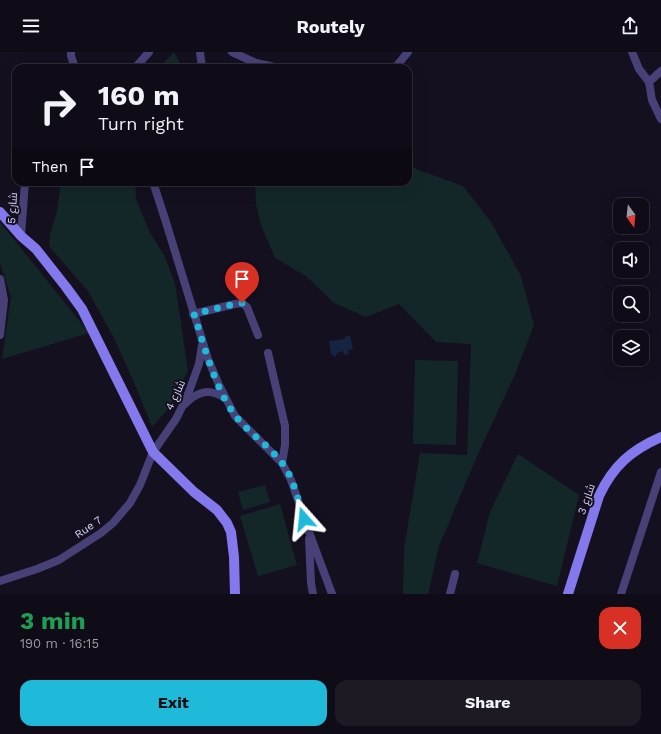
<!DOCTYPE html>
<html lang="en">
<head>
<meta charset="utf-8">
<style>
	body { margin:0; font-family:"Work Sans",Cairo,sans-serif; background:#1d1a24; color:#f1f3f6; height:100vh; display:flex; flex-direction:column; font-size:15px; white-space:nowrap }
	* { box-sizing:border-box; margin:0 }
	p { font-size:13px; color:#9b9ba1 }
	.icon { flex:none; width:22px; height:22px; fill:none; stroke:currentColor; stroke-width:2; stroke-linecap:round; stroke-linejoin:round }
	.map { position:relative; height:542px; overflow:hidden }
	.details { display:flex; flex-direction:column; background:#0f0c17; flex:1 }
	.details>* { flex:none }
	.banner { position:absolute; left:12px; top:12px; width:400px; height:122px; border-radius:12px; box-shadow:0 4px 16px #0002,0 0 0 1px #2f2c36; background:#0f0c17; color:#f1f3f6; overflow:hidden }
	.needle { width:26px; rotate:165deg }
	.buttons { position:absolute; left:613px; top:146px; display:grid; gap:8px }
	.buttons a { display:grid; place-items:center; width:36px; height:36px; border-radius:8px; background:#0f0c17; box-shadow:0 4px 16px #0002,0 0 0 1px #2f2c36; font-size:20px }
	.pin { position:absolute; display:grid; place-items:center; width:34px; height:34px; color:#fff; margin:-41px -17px; border-radius:50% 50% 50% 0; rotate:-45deg; box-shadow:0 0 4px #0007 }
	.pin .icon { rotate:45deg }
	.me { position:absolute; width:44px; margin:-22px; rotate:342deg; stroke-linejoin:round; filter:drop-shadow(0 0 3px #0008) }
	.turn { display:flex; align-items:center; gap:14px; height:84px; padding:0 20px; font-size:18px }
	.turn .icon { width:52px; height:52px; stroke-width:2.5 }
	.turn b { display:block; font-size:28px; line-height:34px }
	.then { display:flex; align-items:center; height:38px; padding:0 20px; background:#0003; gap:8px; font-size:15px }
	.round { display:grid; place-items:center; flex:none; width:42px; height:42px; border-radius:12px; background:#1d1a24 }
	.overview { display:flex; align-items:center; justify-content:space-between; height:68px; padding:0 20px }
	h1 { font-size:24px; font-weight:700; line-height:30px; color:#1e9e55 }
	.button { display:flex; gap:8px; margin-top:auto; padding:8px 20px }
	.button a { flex:1; height:46px; border-radius:12px; background:#1fb9da; color:#111; font-size:16px; font-weight:700; line-height:46px; text-align:center }
	.button a+a { background:#1d1a24; color:#f1f3f6 }
	header { display:flex; justify-content:space-between; align-items:center; height:52px; padding:0 20px; background:#0f0c17; font-size:18px; font-weight:700 }
	.map>svg:first-child { display:block }
</style>
</head>
<body>
<header><svg class="icon" aria-label="menu" viewBox="0 0 24 24"><path d="M4 6h16M4 12h16M4 18h16"/></svg>Routely<svg class="icon" aria-label="share" viewBox="0 0 24 24"><path d="M12 15V3M7 8l5-5 5 5M5 13v7h14v-7"/></svg></header>
<div class="map">
<svg width="661" height="542" viewBox="0 0 661 542">
	<rect width="100%" height="100%" fill="#14101f"/>
	<g fill="#142728">
		<polygon points="174,0 183,16 159,16 160,15"/>
		<polygon points="408,114 463,134 491,170 521,224 534,273 516,320 478,402 439,494 428,542 403,542 404,497 420,401 467,403 471,292 436,290 399,252 366,265 334,251 306,224 275,206 261,173 256,152 255,130 408,130"/>
		<polygon points="61,130 135,130 136,147 149,179 165,205 175,231 188,319 169,356 152,375 135,333 114,286 88,239 49,194 50,182 57,160"/>
		<polygon points="0,170 89,281 2,307 11,245 0,211"/>
		<polygon points="415,308 458,309 456,393 413,392"/>
		<polygon points="518,402 579,443 557,534 477,511 490,460"/>
		<polygon points="265,433 270,450 243,458 238,440"/>
		<polygon points="280,452 297,513 258,524 240,464"/>
	</g>
	<polygon fill="#162443" points="348,284 350,284 353,297 348,298 349,302 344,303 343,299 337,301 335,305 331,302 329,289 344,287 345,285"/>
	<g fill="none" stroke-linecap="round" stroke-linejoin="round">
		<g stroke="#474178" stroke-width="8">
			<polyline points="71,0 71,4 75,16"/>
			<polyline points="200,0 202,16"/>
			<polyline points="232,0 256,11 279,16"/>
			<polyline points="632,0 639,17 649,30"/>
			<polyline points="135,16 149,0"/>
			<polyline points="395,16 408,0"/>
			<polyline points="661,19 649,30 652,48 661,67"/>
			<polyline points="153,130 165,167 208,307 219,333 235,364 282,411 291,428 309,480 332,542"/>
			<polyline points="21,184 25,130"/>
			<polyline points="0,227 4,248 0,283"/>
			<polyline points="193,262 235,252 242,251 247,255 258,283"/>
			<polyline points="268,301 285,374 285,393 282,411"/>
			<path d="M 185,352 C 198,339 209,336 225,346"/>
			<polyline points="309,487 311,531 313,542"/>
			<polyline points="0,529 37,517 59,508 101,481 113,471 130,451 140,433 153,400 176,367 187,345 199,312 202,293"/>
			<polyline points="450,542 455,522"/>
			<polyline points="621,542 661,420"/>
		</g>
		<g stroke="#8378ec" stroke-width="10">
			<polyline points="0,160 21,184 36,197 66,235 82,257 153,400 194,440 217,458 227,471 231,480 234,505 235,542"/>
			<path d="M 568,542 L 599,444 C 613,414 631,398 661,385"/>
		</g>
	</g>
	<g fill="none" stroke-linecap="round" stroke-linejoin="round">
		<path stroke="#1fb9da" stroke-width="7" stroke-dasharray="0 12.6" d="M 242,251 L 235,252 L 194,262 C 204,293 215,337 235,363 C 248,381 269,393 282,411 C 294,426 298,449 304,467"/>
	</g>
	<g text-anchor="middle" stroke-width="4" stroke-linejoin="round" paint-order="stroke">
		<g font-size="11" fill="#dbd4f9" stroke="#14101f">
			<text transform="translate(12 156) rotate(-86)" y="4">شارع 5</text>
			<text transform="translate(175 343) rotate(-65)" y="4">شارع 4</text>
			<text transform="translate(586 447) rotate(-70)" y="4">شارع 3</text>
			<text transform="translate(88 475) rotate(-35)" y="4">Rue 7</text>
		</g>
	</g>
</svg>
<div class="buttons">
<a><svg class="needle" viewBox="-14 -14 28 28"><path d="M0-13l5 13h-10z" fill="#e53935"/><path d="M0 13l5-13h-10z" fill="#9b9ba1"/></svg></a>
<a><svg class="icon" aria-label="sound" viewBox="0 0 24 24"><path d="M4 9h4l5-4v14l-5-4H4zM17 9q2 3 0 6"/></svg></a>
<a><svg class="icon" aria-label="search" viewBox="0 0 24 24"><circle cx="10" cy="10" r="6"/><path d="M15 15l6 6"/></svg></a>
<a><svg class="icon" aria-label="layers" viewBox="0 0 24 24"><path d="M12 4l9 5-9 5-9-5zM3 14l9 5 9-5"/></svg></a>
</div>
<div class="pin" style="left:242px;top:251px;background:#d93025"><svg class="icon" aria-label="arrive" viewBox="0 0 24 24"><path d="M6 21V4h12l-3 4 3 4H6"/></svg></div>
<svg class="me" style="left:304px;top:467px" viewBox="-20 -20 40 40"><path d="M0-17L14 15 0 8-14 15z" fill="#1fb9da" stroke="#fff" stroke-width="4"/></svg>
<div class="banner">
<div class="turn"><svg class="icon" aria-label="right" viewBox="0 0 24 24"><path d="M7 20v-9h11M14 6l5 5-5 5"/></svg><div><b>160 m</b>Turn right</div></div>
<div class="then">Then<svg class="icon" aria-label="arrive" viewBox="0 0 24 24"><path d="M6 21V4h12l-3 4 3 4H6"/></svg></div>
</div>
</div>
<section class="details">
<div class="overview"><div><h1>3 min</h1><p>190 m · 16:15</p></div><a class="round" style="background:#d93025;color:#fff"><svg class="icon" aria-label="close" viewBox="0 0 24 24"><path d="M6 6l12 12M18 6L6 18"/></svg></a></div>
<div class="button"><a>Exit</a><a>Share</a></div>
</section>
</body>
</html>
